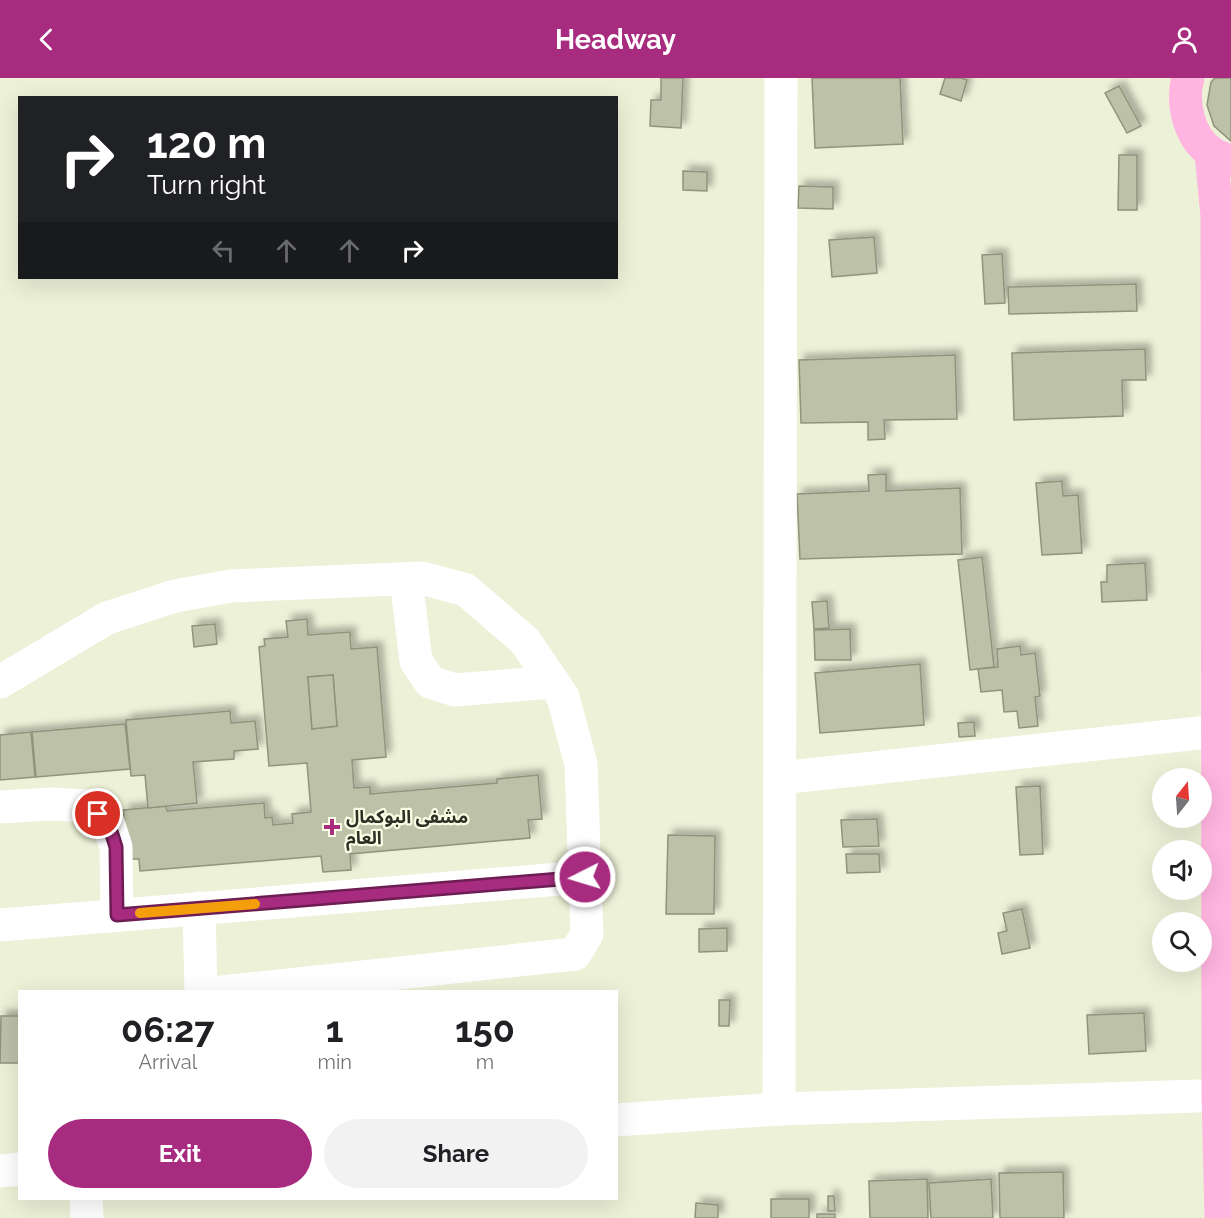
<!DOCTYPE html>
<html lang="en">
<head>
<meta charset="utf-8">
<style>
	body { margin:0; font-family:Raleway,"Noto Sans Arabic",sans-serif; background:#f2f2f2; color:#202124; height:100vh; display:flex; flex-direction:column; font-size:22px; white-space:nowrap }
	* { box-sizing:border-box; margin:0 }
	p { font-size:20px; color:#757577 }
	.icon { flex:none; width:33px; height:33px; fill:none; stroke:currentColor; stroke-width:2; stroke-linecap:round; stroke-linejoin:round }
	.map { position:relative; flex:1; overflow:hidden }
	.details { position:absolute; left:18px; top:912px; width:600px; height:210px; display:flex; flex-direction:column; background:#fff; border-radius:0px; box-shadow:0 6px 24px #0002 }
	.details>* { flex:none }
	.top-card { position:absolute; left:18px; top:18px; width:600px; height:183px; border-radius:0px; box-shadow:0 6px 24px #0002; background:#202124; color:#fff; overflow:hidden }
	.needle { width:39px; rotate:17deg }
	.tools { position:absolute; left:1152px; top:690px; display:grid; gap:12px }
	.tools a { display:grid; place-items:center; width:60px; height:60px; border-radius:50%; background:#fff; box-shadow:0 6px 24px #0002; font-size:30px }
	.pin { position:absolute; display:grid; place-items:center; width:51px; height:51px; color:#fff; margin:-26px; border:3px solid #fff; border-radius:50%; box-shadow:0 2px 6px #0007 }
	.me { position:absolute; width:66px; margin:-33px; rotate:265deg; stroke-linejoin:round; filter:drop-shadow(0 0 4px #0008) }
	.turn { display:flex; align-items:center; gap:21px; height:126px; padding:0 30px; font-size:27px }
	.turn .icon { width:78px; height:78px; stroke-width:2.5 }
	.turn b { display:block; font-size:42px; line-height:51px }
	.lanes { display:flex; align-items:center; height:57px; padding:0 30px; background:#0003; justify-content:center; gap:30px; direction:ltr }
	.lanes .off { opacity:.35 }
	.eta { display:flex; justify-content:space-evenly; align-items:center; height:102px; text-align:center }
	.eta b { font-size:36px; font-weight:700; line-height:42px }
	.button { display:flex; gap:12px; margin-top:auto; padding:12px 30px }
	.button a { flex:1; height:69px; border-radius:36px; background:#a72c7f; color:#fff; font-size:24px; font-weight:700; line-height:69px; text-align:center }
	.button a+a { background:#f2f2f2; color:#202124 }
	header { display:flex; justify-content:space-between; align-items:center; height:78px; padding:0 30px; background:#a72c7f; color:#fff; font-size:27px; font-weight:700 }
	.map>svg:first-child { display:block }
</style>
</head>
<body>
<header><svg class="icon" aria-label="back" viewBox="0 0 24 24"><path d="M15 5l-7 7 7 7"/></svg>Headway<svg class="icon" aria-label="person" viewBox="0 0 24 24"><circle cx="12" cy="8" r="4"/><path d="M4 21q1-7 8-7t8 7"/></svg></header>
<div class="map">
<svg width="1231" height="1140" viewBox="0 0 1231 1140">
	<defs>
		<filter id="shadow"><feDropShadow dx="5.5" dy="-5.5" stdDeviation="3" flood-color="#0004"/></filter>
	</defs>
	<rect width="100%" height="100%" fill="#ecf1d7"/>
	<g fill="#bdc1a8" stroke="#90947d" stroke-width="1.5" fill-rule="evenodd" filter="url(#shadow)">
		<polygon points="661,0 683,0 681,50 650,48 651,22 661,22"/>
		<polygon points="812,0 900,0 903,66 815,70"/>
		<polygon points="945,0 961,0 967,2 961,23 940,16"/>
		<polygon points="1215,0 1231,0 1231,63 1214,48 1207,27 1211,4"/>
		<polygon points="1119,8 1141,48 1127,55 1105,15"/>
		<polygon points="1119,77 1137,77 1137,132 1118,132"/>
		<polygon points="683,93 707,94 707,113 683,112"/>
		<polygon points="799,108 833,109 833,131 798,130"/>
		<polygon points="874,159 877,195 832,199 829,162"/>
		<polygon points="1002,176 1005,225 985,226 982,177"/>
		<polygon points="1136,206 1137,233 1009,236 1008,209"/>
		<polygon points="1145,271 1146,302 1122,302 1123,338 1014,342 1012,275"/>
		<polygon points="955,277 957,341 884,342 885,361 868,362 868,344 801,345 799,282"/>
		<polygon points="886,396 886,413 960,410 962,476 800,481 797,416 869,413 868,397"/>
		<polygon points="1062,403 1063,418 1078,417 1082,475 1042,477 1036,405"/>
		<polygon points="982,479 994,589 970,592 958,482"/>
		<polygon points="1145,485 1147,522 1102,524 1101,504 1107,504 1107,487"/>
		<polygon points="827,523 829,550 814,551 812,524"/>
		<path d="M 307,541 L 308,557 L 350,554 L 351,571 L 377,569 L 386,679 L 352,682 L 354,710 L 370,709 L 370,716 L 497,705 L 497,701 L 538,697 L 542,741 L 528,742 L 530,760 L 350,776 L 351,792 L 323,794 L 321,778 L 140,793 L 139,781 L 127,781 L 123,732 L 166,728 L 167,733 L 264,725 L 265,740 L 272,739 L 273,747 L 293,745 L 292,736 L 311,734 L 307,685 L 269,688 L 259,569 L 265,568 L 264,561 L 288,559 L 286,543 ZM 333,597 L 337,648 L 312,651 L 308,599 Z"/>
		<polygon points="215,546 217,566 194,569 192,548"/>
		<polygon points="850,551 851,582 815,582 814,552"/>
		<polygon points="1020,568 1021,577 1035,575 1040,618 1035,619 1038,648 1019,650 1017,633 1004,634 1002,612 981,614 978,591 998,589 997,571"/>
		<polygon points="920,586 924,647 820,655 815,595"/>
		<polygon points="333,597 337,648 312,651 308,599"/>
		<polygon points="230,633 231,645 255,643 258,671 234,673 234,681 193,684 197,725 148,730 145,697 131,698 126,642"/>
		<polygon points="974,644 975,658 959,659 958,645"/>
		<polygon points="125,646 130,691 36,699 32,654"/>
		<polygon points="31,654 35,699 0,702 0,657"/>
		<polygon points="1040,708 1043,776 1020,777 1016,709"/>
		<polygon points="877,741 879,768 843,769 841,742"/>
		<polygon points="668,757 715,758 714,836 666,836"/>
		<polygon points="846,776 879,776 880,794 847,795"/>
		<polygon points="1022,831 1030,870 1002,876 998,855 1007,853 1003,835"/>
		<polygon points="727,850 727,873 699,874 699,851"/>
		<polygon points="719,922 730,922 729,948 719,948"/>
		<polygon points="1144,935 1146,973 1089,976 1087,937"/>
		<polygon points="1,938 20,938 20,985 0,985"/>
		<polygon points="1063,1094 1064,1140 1000,1140 999,1095"/>
		<polygon points="927,1101 928,1140 870,1140 869,1103"/>
		<polygon points="991,1101 993,1140 931,1140 929,1105"/>
		<polygon points="828,1118 834,1118 835,1133 828,1133"/>
		<rect x="771" y="1121" width="38" height="19"/>
		<polygon points="696,1125 718,1127 718,1140 695,1140"/>
		<rect x="817" y="1136" width="18" height="4"/>
	</g>
	<g fill="none" stroke-linecap="round" stroke-linejoin="round">
		<g stroke="#fff" stroke-width="33">
			<polyline points="406,501 416,583 430,604 455,612 553,604"/>
			<polyline points="0,604 107,540 175,518 231,508 422,500 466,512 525,563 563,619 581,686 587,856 575,876 222,914"/>
			<polyline points="780,700 1218,653"/>
			<polyline points="0,729 50,726 88,728 108,744 116,769 117,837"/>
			<polyline points="199,830 201,914"/>
			<polyline points="0,847 585,799"/>
			<polyline points="779,1031 781,0"/>
			<polyline points="616,1042 779,1031 1231,1017"/>
			<polyline points="0,1093 20,1091"/>
			<polyline points="86,1120 87,1140"/>
		</g>
		<g stroke="#ffb5e0" stroke-width="33">
			<path d="M 1188,0 C 1181,25 1189,60 1212,75 C 1217,79 1224,80 1230,83"/>
			<polyline points="1211,75 1217,138 1218,1017 1221,1140"/>
		</g>
	</g>
	<g fill="none" stroke-linecap="round" stroke-linejoin="round">
		<defs>
			<polyline id="route" points="98,736 108,744 116,769 117,837 585,799"/>
		</defs>
		<use href="#route" stroke="#6d1d53" stroke-width="15"/>
		<use href="#route" stroke="#a72c7f" stroke-width="10"/>
		<polyline stroke="#f59e0b" stroke-width="10" points="140,835 255,826"/>
	</g>
	<path fill="#a72c7f" stroke="#f9fee4" stroke-width="2" d="M329 740h6v6h6v6h-6v6h-6v-6h-6v-6h6z"/>
	<g text-anchor="middle" stroke-width="4.5" stroke-linejoin="round" paint-order="stroke">
		<g font-size="18" font-weight="bold" fill="#2e3026" stroke="#f9fee4" text-anchor="start">
			<text x="346" y="745">مشفى البوكمال<tspan x="346" dy="21">العام</tspan></text>
		</g>
	</g>
</svg>
<div class="tools">
<a><svg class="needle" viewBox="-14 -14 28 28"><path d="M0-13l5 13h-10z" fill="#e53935"/><path d="M0 13l5-13h-10z" fill="#757577"/></svg></a>
<a><svg class="icon" aria-label="sound" viewBox="0 0 24 24"><path d="M4 9h4l5-4v14l-5-4H4zM17 9q2 3 0 6"/></svg></a>
<a><svg class="icon" aria-label="search" viewBox="0 0 24 24"><circle cx="10" cy="10" r="6"/><path d="M15 15l6 6"/></svg></a>
</div>
<div class="pin" style="left:98px;top:736px;background:#d93025"><svg class="icon" aria-label="arrive" viewBox="0 0 24 24"><path d="M6 21V4h12l-3 4 3 4H6"/></svg></div>
<svg class="me" style="left:585px;top:799px" viewBox="-20 -20 40 40"><circle r="17" fill="#a72c7f" stroke="#fff" stroke-width="3"/><path d="M0-11L8 9 0 5-8 9z" fill="#fff"/></svg>
<div class="top-card">
<div class="turn"><svg class="icon" aria-label="right" viewBox="0 0 24 24"><path d="M7 20v-9h11M14 6l5 5-5 5"/></svg><div><b>120 m</b>Turn right</div></div>
<div class="lanes"><svg class="icon off" aria-label="left" viewBox="0 0 24 24"><path d="M17 20v-9H6M10 6l-5 5 5 5"/></svg><svg class="icon off" aria-label="ahead" viewBox="0 0 24 24"><path d="M12 20V5M6 11l6-6 6 6"/></svg><svg class="icon off" aria-label="ahead" viewBox="0 0 24 24"><path d="M12 20V5M6 11l6-6 6 6"/></svg><svg class="icon" aria-label="right" viewBox="0 0 24 24"><path d="M7 20v-9h11M14 6l5 5-5 5"/></svg></div>
</div>
<section class="details">
<div class="eta">
<div><b>06:27</b><p>Arrival</p></div>
<div><b>1</b><p>min</p></div>
<div><b>150</b><p>m</p></div>
</div>
<div class="button"><a>Exit</a><a>Share</a></div>
</section>
</div>
</body>
</html>
